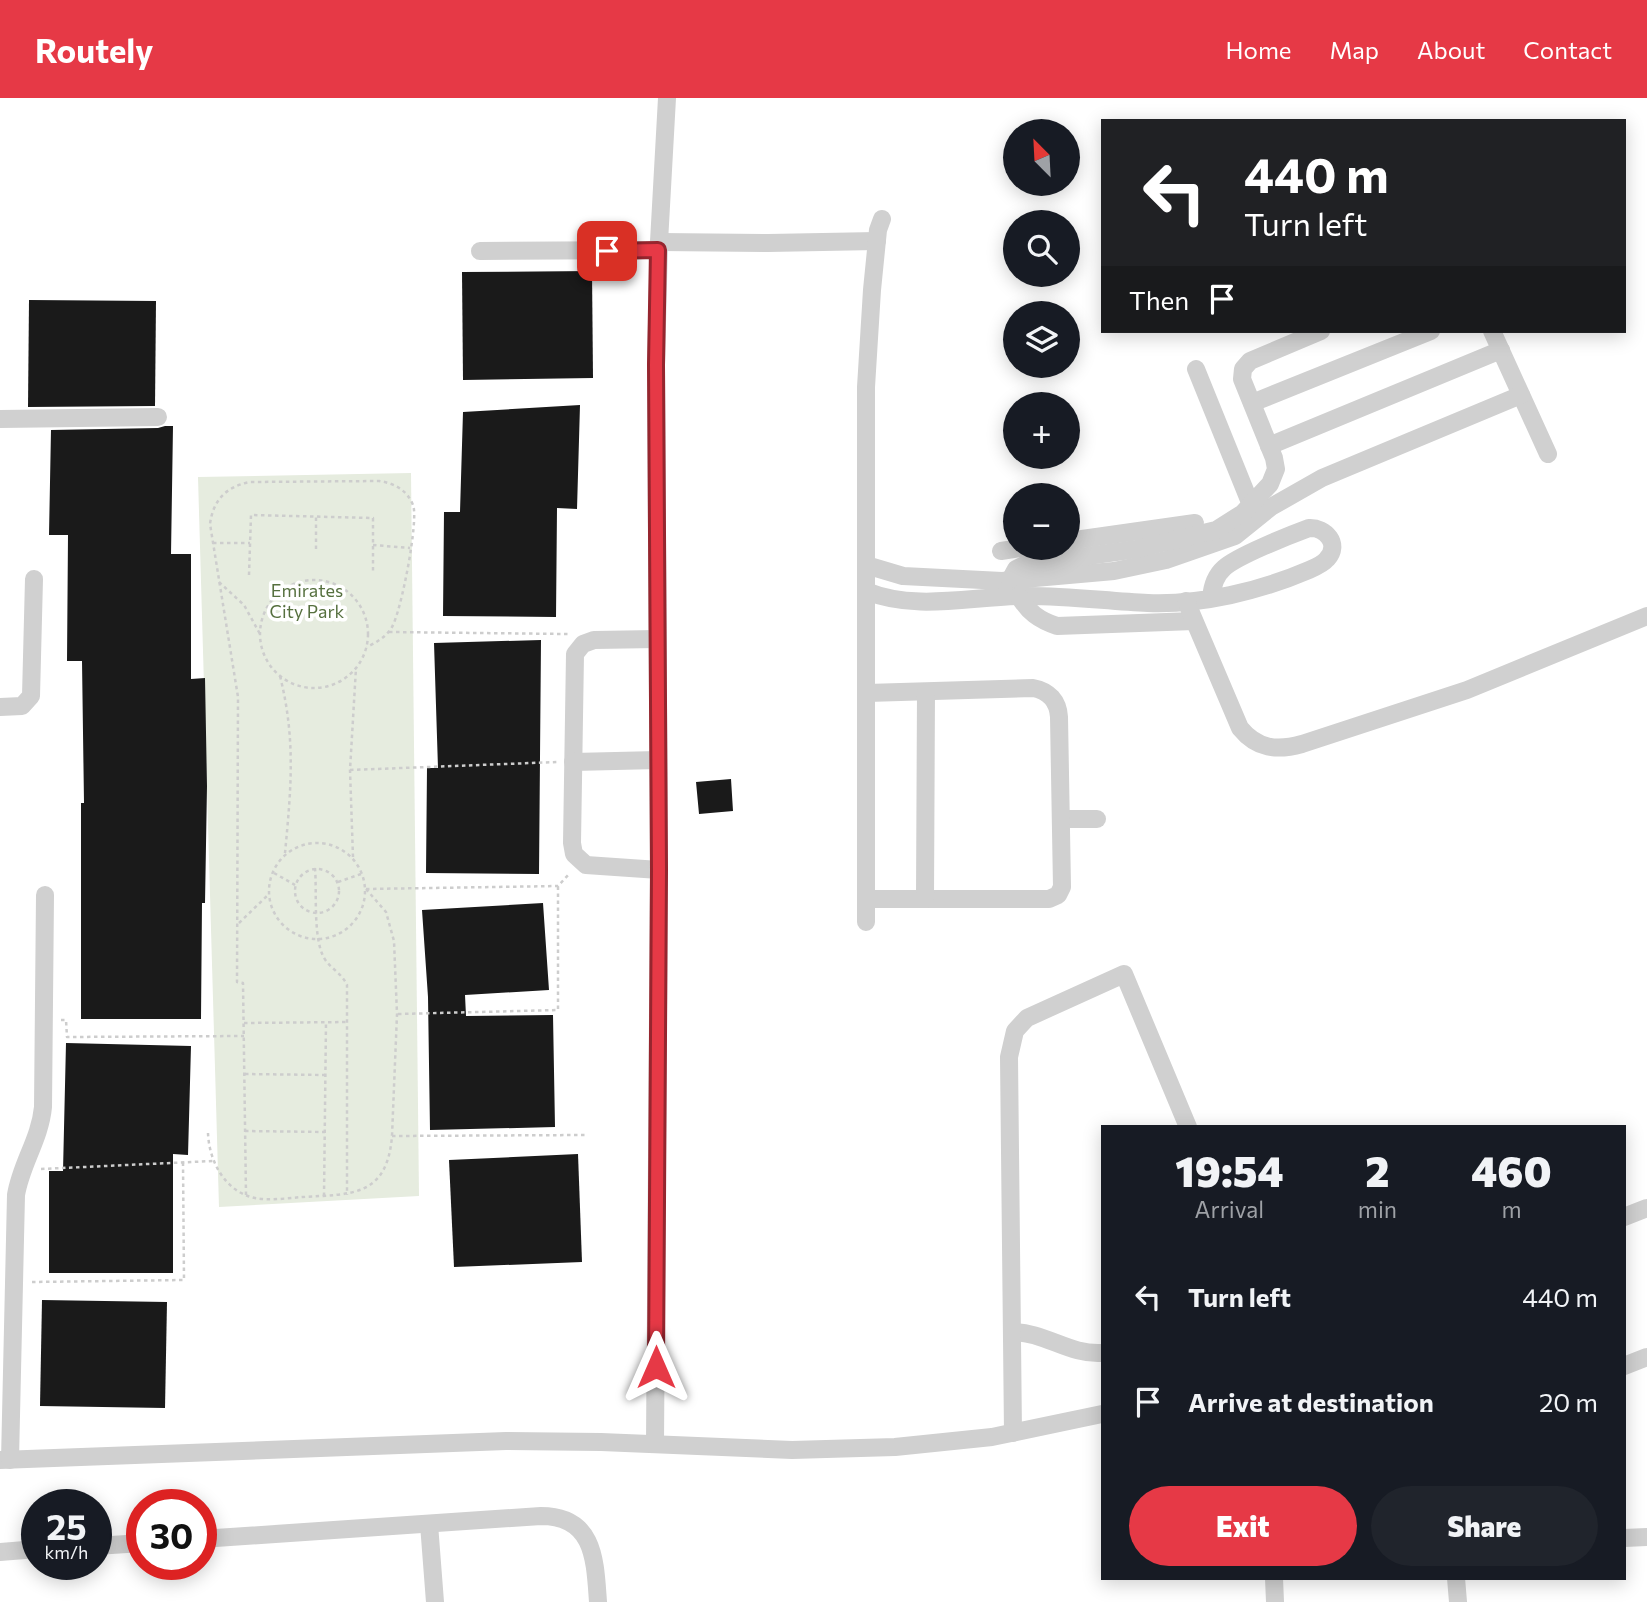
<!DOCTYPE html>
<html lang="en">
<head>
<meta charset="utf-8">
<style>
	body { margin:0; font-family:Commissioner,sans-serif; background:#20242c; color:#f1f3f6; height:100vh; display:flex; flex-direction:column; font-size:26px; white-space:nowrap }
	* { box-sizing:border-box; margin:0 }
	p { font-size:23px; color:#9ea1a6 }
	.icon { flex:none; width:38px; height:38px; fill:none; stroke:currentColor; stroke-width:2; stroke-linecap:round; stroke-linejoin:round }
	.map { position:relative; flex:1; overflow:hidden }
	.panel { position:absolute; left:1101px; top:1027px; width:525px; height:455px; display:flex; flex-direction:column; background:#171b24; border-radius:0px; box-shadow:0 4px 18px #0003 }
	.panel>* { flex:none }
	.guide { position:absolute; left:1101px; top:21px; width:525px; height:214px; border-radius:0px; box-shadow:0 4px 18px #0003; background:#202124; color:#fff; overflow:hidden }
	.needle { width:46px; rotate:336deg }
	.buttons { position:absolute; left:1003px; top:21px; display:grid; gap:14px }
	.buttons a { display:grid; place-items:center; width:77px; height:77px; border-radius:50%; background:#171b24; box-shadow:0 4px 18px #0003; font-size:35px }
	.speed { position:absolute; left:21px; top:1391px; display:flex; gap:14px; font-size:35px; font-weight:700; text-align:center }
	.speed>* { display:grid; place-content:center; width:91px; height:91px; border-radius:50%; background:#171b24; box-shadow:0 4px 18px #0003; line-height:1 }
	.speed small { font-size:18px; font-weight:400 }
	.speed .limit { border:10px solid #d22; background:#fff; color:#111 }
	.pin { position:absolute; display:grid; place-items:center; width:60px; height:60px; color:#fff; margin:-30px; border-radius:14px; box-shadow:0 4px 10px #0006 }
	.me { position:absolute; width:77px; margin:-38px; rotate:0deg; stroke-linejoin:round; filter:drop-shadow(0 0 5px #0008) }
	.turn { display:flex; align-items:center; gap:24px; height:147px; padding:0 28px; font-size:32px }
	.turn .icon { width:91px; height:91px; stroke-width:2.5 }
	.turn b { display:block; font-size:49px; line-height:60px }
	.then { display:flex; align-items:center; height:66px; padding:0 28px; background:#0003; gap:14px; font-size:26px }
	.eta { display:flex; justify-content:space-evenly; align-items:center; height:119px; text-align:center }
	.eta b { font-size:42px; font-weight:800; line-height:49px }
	.action { display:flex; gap:14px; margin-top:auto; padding:14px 28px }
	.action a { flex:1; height:80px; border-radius:42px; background:#e63946; color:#fff; font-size:28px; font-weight:800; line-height:80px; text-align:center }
	.action a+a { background:#20242c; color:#f1f3f6 }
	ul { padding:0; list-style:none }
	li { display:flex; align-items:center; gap:21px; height:105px; padding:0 28px }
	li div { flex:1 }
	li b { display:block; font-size:26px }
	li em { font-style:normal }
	header { display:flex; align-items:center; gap:42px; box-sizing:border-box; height:98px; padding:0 35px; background:#e63946; color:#fff }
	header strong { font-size:33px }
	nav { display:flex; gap:38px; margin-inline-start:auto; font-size:24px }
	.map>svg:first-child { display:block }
</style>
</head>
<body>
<header>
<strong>Routely</strong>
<nav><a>Home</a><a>Map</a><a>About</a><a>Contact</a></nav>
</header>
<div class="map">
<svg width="1647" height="1504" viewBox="0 0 1647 1504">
	<rect width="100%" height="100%" fill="#fff"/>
	<polygon fill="#e6ecdf" points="411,375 419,1098 219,1109 198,379"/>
	<g fill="#1a1a1a">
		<polygon points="592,173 593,280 463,282 462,174"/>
		<polygon points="29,202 156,203 155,308 28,309"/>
		<polygon points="580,307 577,411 557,410 556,519 443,518 444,414 460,414 463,314"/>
		<polygon points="165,328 173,328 171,456 191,456 191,581 205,580 207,688 205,805 202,805 201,921 81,921 81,705 84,705 82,563 67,563 68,437 49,437 51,332 158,330"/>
		<polygon points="541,542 539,776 426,775 427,670 438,670 434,545"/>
		<polygon points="731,681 733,713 699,716 696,684"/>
		<polygon points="543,805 549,892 465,897 466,918 553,917 555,1029 430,1032 428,899 422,812"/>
		<polygon points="66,945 191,948 188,1057 173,1056 173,1175 49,1175 49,1073 63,1073"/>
		<polygon points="578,1056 582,1164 454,1169 449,1062"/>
		<polygon points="42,1202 167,1204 165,1310 40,1308"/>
	</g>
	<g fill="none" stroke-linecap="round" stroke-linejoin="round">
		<g stroke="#cdcdcd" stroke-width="2.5" stroke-dasharray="3.5 3.5" stroke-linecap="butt">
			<polyline points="213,445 250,445"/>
			<polyline points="373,447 410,450"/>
			<polyline points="316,451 316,418"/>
			<polyline points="249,477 251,417 373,420 373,476"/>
			<circle cx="314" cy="536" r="54"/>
			<polyline points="219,484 244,507 260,536"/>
			<polyline points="389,534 568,536"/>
			<path d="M 280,578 C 296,642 291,691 285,755"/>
			<polyline points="350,672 557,664"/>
			<circle cx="317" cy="793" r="48"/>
			<polyline points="353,759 350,672 356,570"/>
			<path d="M 315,770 C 317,795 313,836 323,858 C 329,870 342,875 347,887 L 347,1097"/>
			<circle cx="317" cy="793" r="22"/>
			<polyline points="274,775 295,787"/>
			<polyline points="338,784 361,776"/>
			<polyline points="366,791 558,788 570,775"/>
			<polyline points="239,825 269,796"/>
			<polyline points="398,916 558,912 558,788"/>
			<polyline points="61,922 66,922 67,939 244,938"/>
			<polyline points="244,925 348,924"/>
			<polyline points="245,976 325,977"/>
			<polyline points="245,1033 325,1034"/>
			<path d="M 208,1035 C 209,1063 225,1094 255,1100 C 270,1103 288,1100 303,1099 C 352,1096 387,1099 392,1038 L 397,916 L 394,843 L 386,814 L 366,791"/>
			<polyline points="392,1038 587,1037"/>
			<polyline points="41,1071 213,1063"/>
			<path d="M 246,1097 L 243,885 L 237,884 L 238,599 L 210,426 C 213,402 227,388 250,384 L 379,383 C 394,385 407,392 413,407 C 419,422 401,514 392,529 C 386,539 377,544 367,549"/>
			<polyline points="324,1098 326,924"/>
			<polyline points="32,1184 184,1182 183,1064"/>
		</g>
		<g stroke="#d0d0d0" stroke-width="18">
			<polyline points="659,144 768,145 877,143"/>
			<polyline points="480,153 658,152"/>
			<polyline points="1492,233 1548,356"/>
			<polyline points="1196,271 1251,407"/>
			<polyline points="1252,305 1431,233"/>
			<polyline points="0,321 158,319"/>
			<polyline points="1269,348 1501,252"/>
			<polyline points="1068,443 1195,425"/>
			<polyline points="1001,453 1021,450"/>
			<polyline points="866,467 903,478 1002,483 1114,473 1166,462 1235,438 1271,409 1322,380 1521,297"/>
			<polyline points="1010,482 1016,471 1024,467 1137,451 1216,432 1243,415 1270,386 1276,371 1274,360 1242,281 1243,271 1250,263 1321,233"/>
			<path d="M 866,493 C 915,513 968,499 1020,498 C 1063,497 1105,503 1148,505 C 1202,507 1260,493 1309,472 C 1316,469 1323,466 1327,461 C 1341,446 1325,429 1309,430 C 1290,437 1237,458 1224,470 C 1215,478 1212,488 1211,500"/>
			<path d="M 1019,498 C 1028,514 1039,522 1057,528 L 1194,523"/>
			<path d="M 1186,503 L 1240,630 C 1257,651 1277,653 1302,646 L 1467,592 L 1647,518"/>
			<polyline points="657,541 594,542 583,546 575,556 572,745 574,756 586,767 659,772"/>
			<polyline points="0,609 22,608 31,598 34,481"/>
			<polyline points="573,664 658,662"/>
			<polyline points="1061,721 1097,721"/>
			<path d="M 866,801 L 1049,801 L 1058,797 L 1062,789 L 1059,619 C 1058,603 1049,593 1033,590 L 867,595"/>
			<polyline points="925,801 926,594"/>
			<polyline points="866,824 866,289 872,192 878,132 882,121"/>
			<polyline points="1624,1119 1647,1110"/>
			<path d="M 1012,1234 C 1045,1234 1069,1257 1102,1255"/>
			<polyline points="1624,1268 1647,1259"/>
			<polyline points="1013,1335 1009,959 1015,933 1027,920 1124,876 1188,1029"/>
			<polyline points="655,1346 659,772 656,267 659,144 667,0"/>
			<polyline points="0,1362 506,1343 601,1344 792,1352 895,1349 992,1339 1102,1316"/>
			<path d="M 10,1362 L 16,1097 C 21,1066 40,1041 43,1009 L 45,797"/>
			<polyline points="429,1426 435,1504"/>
			<polyline points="1624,1440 1647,1439"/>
			<path d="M 201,1441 L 541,1418 C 595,1418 595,1463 598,1504"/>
			<polyline points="96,1448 142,1445"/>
			<polyline points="0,1454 37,1451"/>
			<polyline points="1274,1480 1275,1504"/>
			<polyline points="1456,1480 1458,1504"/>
		</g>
	</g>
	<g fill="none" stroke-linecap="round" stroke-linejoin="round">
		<defs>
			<polyline id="route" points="607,153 658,152 656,267 659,772 656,1269"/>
		</defs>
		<use href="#route" stroke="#96252e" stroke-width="18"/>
		<use href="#route" stroke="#e63946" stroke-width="12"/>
	</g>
	<g text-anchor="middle" stroke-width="7" stroke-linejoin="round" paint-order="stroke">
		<g font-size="18" fill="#56703f" stroke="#fff">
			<text x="307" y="499">Emirates<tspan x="307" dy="21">City Park</tspan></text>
		</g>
	</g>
</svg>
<div class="buttons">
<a><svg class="needle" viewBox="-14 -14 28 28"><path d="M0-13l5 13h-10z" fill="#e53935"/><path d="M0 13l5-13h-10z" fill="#9ea1a6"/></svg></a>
<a><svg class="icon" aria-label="search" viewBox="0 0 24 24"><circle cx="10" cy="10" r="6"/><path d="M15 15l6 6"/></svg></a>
<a><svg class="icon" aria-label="layers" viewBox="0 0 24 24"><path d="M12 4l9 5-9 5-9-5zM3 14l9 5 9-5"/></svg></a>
<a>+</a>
<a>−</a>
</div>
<div class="speed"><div>25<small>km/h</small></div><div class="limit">30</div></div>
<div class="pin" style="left:607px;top:153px;background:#d93025"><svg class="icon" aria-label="arrive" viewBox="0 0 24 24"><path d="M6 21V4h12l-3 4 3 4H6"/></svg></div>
<svg class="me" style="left:656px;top:1269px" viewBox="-20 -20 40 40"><path d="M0-17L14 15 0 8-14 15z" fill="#e63946" stroke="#fff" stroke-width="4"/></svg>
<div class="guide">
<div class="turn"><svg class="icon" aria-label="left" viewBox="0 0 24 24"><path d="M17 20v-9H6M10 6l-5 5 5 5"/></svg><div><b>440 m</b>Turn left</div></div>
<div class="then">Then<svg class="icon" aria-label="arrive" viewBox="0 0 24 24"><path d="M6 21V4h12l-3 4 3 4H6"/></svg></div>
</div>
<section class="panel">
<div class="eta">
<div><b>19:54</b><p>Arrival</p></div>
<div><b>2</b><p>min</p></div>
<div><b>460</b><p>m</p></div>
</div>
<ul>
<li><svg class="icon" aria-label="left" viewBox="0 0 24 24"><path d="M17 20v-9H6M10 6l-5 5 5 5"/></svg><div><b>Turn left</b></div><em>440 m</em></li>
<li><svg class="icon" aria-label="arrive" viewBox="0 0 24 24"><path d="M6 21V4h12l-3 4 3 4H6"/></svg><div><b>Arrive at destination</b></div><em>20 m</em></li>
</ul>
<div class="action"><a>Exit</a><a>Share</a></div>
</section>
</div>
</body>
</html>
